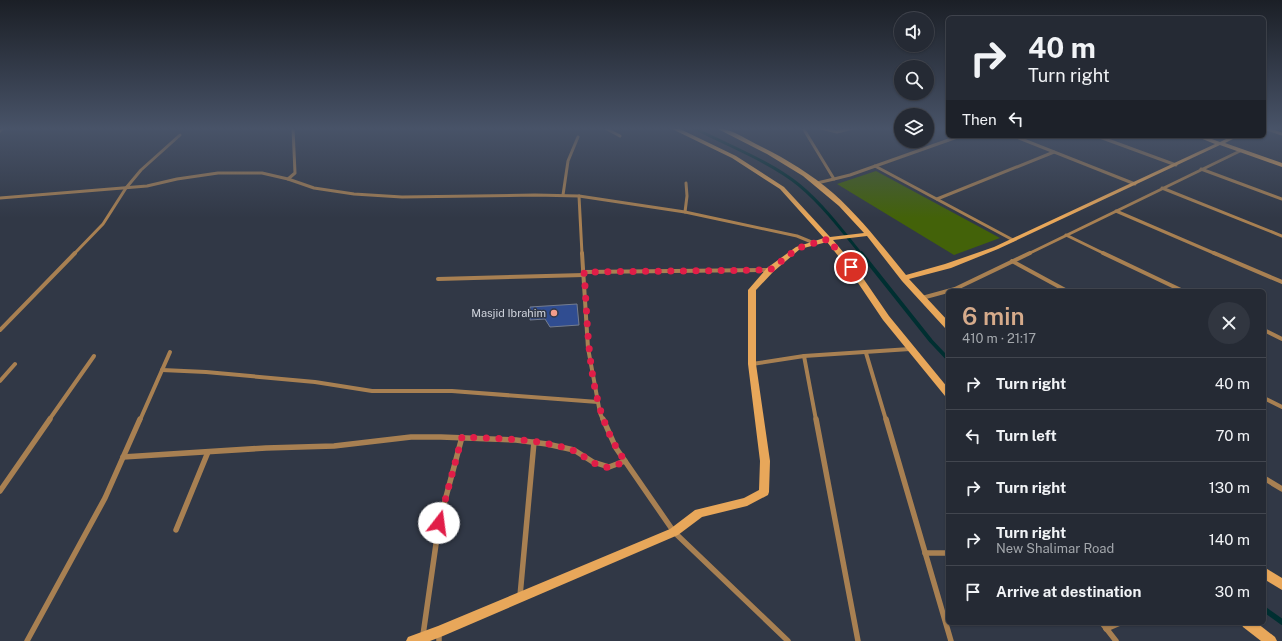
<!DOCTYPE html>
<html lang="en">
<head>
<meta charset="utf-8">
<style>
	body { margin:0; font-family:"Public Sans",sans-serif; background:#313640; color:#f1f3f6; height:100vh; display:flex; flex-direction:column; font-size:15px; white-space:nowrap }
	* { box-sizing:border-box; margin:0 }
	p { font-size:13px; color:#a3a7ac }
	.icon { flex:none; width:22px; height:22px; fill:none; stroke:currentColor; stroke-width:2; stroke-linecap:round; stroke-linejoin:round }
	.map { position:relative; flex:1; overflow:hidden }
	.panel { position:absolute; left:946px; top:289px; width:320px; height:336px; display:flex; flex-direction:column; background:#252a34; border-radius:6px; box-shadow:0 1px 3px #0004,0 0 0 1px #42464f }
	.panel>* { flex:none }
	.hud { position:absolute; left:946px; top:16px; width:320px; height:122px; border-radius:6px; box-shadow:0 1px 3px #0004,0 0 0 1px #42464f; background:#252a34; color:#f1f3f6; overflow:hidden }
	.buttons { position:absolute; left:894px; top:12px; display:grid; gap:8px }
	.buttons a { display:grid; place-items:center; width:40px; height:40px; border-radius:50%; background:#252a34; box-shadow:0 1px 3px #0004,0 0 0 1px #42464f; font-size:20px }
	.pin { position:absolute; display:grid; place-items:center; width:34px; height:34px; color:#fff; margin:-17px; border:2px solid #fff; border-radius:50%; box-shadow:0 1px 4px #0007 }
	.me { position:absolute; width:44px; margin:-22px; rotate:15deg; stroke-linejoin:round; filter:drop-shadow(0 0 3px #0008) }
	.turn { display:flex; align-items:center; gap:14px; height:84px; padding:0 16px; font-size:18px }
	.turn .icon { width:52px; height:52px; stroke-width:2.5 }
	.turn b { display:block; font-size:28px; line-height:34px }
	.then { display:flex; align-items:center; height:38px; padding:0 16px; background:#0003; gap:8px; font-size:15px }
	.round { display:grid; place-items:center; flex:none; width:42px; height:42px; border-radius:21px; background:#313640 }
	.head { display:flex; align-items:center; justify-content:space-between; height:68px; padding:0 16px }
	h1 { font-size:24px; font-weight:600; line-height:30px; color:#d6ab8b }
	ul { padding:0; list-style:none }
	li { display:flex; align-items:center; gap:12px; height:52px; padding:0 16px; border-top:1px solid #42464f }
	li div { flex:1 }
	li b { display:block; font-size:15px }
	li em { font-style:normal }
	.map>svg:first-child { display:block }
</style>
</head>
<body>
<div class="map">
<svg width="1282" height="641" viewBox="0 0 1282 641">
	<rect width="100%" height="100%" fill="#313846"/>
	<polygon fill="#436209" points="876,171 1000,238 954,255 837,184"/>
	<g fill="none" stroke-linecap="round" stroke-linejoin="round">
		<path stroke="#002f31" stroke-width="3" d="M 694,128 C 727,145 771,162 799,185 C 823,205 842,230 861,254"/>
		<polyline stroke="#002f31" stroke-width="4" points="861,253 931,341 948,359"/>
		<polyline stroke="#002f31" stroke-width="5.5" points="1264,609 1282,622"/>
	</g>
	<polygon fill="#304d91" stroke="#757d8e" points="577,304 579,325 550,327 545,319 530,320 530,307"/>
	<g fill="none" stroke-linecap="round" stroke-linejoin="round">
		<g stroke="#a88052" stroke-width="3">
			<polyline points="605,128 620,136"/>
			<polyline points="803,128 834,179 817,183"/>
			<polyline points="821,128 837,132 853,128"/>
			<polyline points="1264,128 1282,134"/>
			<polyline points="0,131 3,128"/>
			<polyline points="1014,136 1135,184"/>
			<polyline points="1097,136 1176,165"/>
			<polyline points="875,166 1013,240"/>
			<polyline points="1201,169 1282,199"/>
			<polyline points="288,179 295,173 293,128"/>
			<polyline points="834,179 850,175 960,136"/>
			<polyline points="1162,188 1282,236"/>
			<polyline points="563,195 568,161 578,137"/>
			<polyline points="579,196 582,254"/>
			<polyline points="0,198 147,186 177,179 218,173 262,173 288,179 314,188 354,194 402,197 535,195 579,196 685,212 797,236 814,243"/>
			<polyline points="937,199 1054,152"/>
			<polyline points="1116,211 1216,254"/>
			<polyline points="685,212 687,196 686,183"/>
			<polyline points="1066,235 1105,254"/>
			<polyline points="74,254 103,224 126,188 141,170 180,135"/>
			<polyline points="1028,254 1240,151"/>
		</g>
		<g stroke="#a88052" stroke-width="4">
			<polyline points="582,253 588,348 600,413 603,420"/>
			<polyline points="1103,253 1183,291"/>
			<polyline points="1214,253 1282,282"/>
			<polyline points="1012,261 1067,291"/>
			<polyline points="583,272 770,270"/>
			<polyline points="438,279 584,275"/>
			<polyline points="922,298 955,289 1030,253"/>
			<polyline points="0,330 75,253"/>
			<polyline points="1264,330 1282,339"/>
			<polyline points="866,353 886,420"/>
			<polyline points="804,356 816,420"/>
			<polyline points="752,364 804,356 910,349"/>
			<polyline points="162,370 206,372 315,382 372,391 452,391 598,402"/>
			<polyline points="0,381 15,364"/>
			<polyline points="1264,398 1282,407"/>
			<polyline points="49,420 94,356"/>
			<polyline points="140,420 170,352"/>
		</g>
		<g stroke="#a88052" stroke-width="5.5">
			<polyline points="603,419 616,448 674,532 788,641"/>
			<polyline points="816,419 858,641"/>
			<polyline points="886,419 951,641"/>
			<polyline points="123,457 266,448 334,446 411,437 441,437 516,440 547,444 574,450 593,462 609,467 625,461"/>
			<polyline points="1264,478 1282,489"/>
			<polyline points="0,491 50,419"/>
			<polyline points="176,530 208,452"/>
			<polyline points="925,553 948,553"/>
			<polyline points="520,596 534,442"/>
			<polyline points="1102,623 1116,641"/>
			<polyline points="1106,629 1120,623"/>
			<polyline points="439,633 439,641"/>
			<polyline points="423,635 439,523 462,437"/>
			<polyline points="27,641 105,498 140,419"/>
		</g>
		<g fill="#e8a75a" fill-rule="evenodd">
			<path d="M 670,128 L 678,128 L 736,156 L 784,187 L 830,237 L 864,233 L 839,206 L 803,176 L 767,154 L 716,128 C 730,128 744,138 756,144 C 783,157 810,173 833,193 C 861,218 883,247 906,275 L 945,264 L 994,247 L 1215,144 L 1195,136 L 1203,136 L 1220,142 L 1232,136 L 1239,136 L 1225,143 L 1282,163 L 1282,167 L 1220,145 L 998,249 L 951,268 L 909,279 L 948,321 L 948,329 L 945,328 L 902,281 L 867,236 L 833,240 L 854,265 L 889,316 L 948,388 L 948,397 L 945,396 L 883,320 L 848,268 L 827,242 L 800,249 L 773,272 L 756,290 L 756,364 L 770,461 L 769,492 L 768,495 L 747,506 L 702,517 L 678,535 L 443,636 L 430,641 L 406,641 L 408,637 L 438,626 L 670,529 L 695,510 L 744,498 L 759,490 L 760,461 L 748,364 L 748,290 L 767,268 L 796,247 L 824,238 L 780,189 L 732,158 Z"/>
			<polygon points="1264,567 1282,578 1282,590 1264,579"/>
			<polygon points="1241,623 1257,623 1275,637 1277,641 1261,641 1243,627"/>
		</g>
	</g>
	<linearGradient id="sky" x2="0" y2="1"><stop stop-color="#1b1f26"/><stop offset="0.59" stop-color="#485368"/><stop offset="1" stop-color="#485368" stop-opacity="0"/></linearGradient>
	<rect width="1282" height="218" fill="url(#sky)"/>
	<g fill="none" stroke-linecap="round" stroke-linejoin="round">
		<path stroke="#e11d48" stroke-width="7" stroke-dasharray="0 12.6" d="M 439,523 L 462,437 C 498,439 537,438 572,450 C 583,454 598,470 611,467 C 616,466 621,463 625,461 C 586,406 589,336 584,272 L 770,270 L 798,248 L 828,239 L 851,267"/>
	</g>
	<circle fill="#f49d8b" stroke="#313846" stroke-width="1.5" cx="554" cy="313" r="4"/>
	<g text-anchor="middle" stroke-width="3" stroke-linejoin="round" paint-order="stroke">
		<g font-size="11" fill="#d1d5de" stroke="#313846" text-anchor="end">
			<text x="546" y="317">Masjid Ibrahim</text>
		</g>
	</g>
</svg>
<div class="buttons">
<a><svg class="icon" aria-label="sound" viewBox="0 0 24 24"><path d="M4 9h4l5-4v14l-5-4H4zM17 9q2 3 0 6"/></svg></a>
<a><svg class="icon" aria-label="search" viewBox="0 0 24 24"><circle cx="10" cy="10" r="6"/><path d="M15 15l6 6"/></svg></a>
<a><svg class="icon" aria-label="layers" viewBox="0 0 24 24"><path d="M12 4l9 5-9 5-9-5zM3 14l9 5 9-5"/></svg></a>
</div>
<div class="pin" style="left:851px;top:267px;background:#d93025"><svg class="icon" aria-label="arrive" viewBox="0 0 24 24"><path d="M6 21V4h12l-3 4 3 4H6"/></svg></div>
<svg class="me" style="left:439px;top:523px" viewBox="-20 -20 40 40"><circle r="19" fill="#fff"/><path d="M0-13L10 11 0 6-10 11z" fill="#e11d48"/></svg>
<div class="hud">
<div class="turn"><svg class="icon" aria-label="right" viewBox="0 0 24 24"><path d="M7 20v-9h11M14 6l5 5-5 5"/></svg><div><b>40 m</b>Turn right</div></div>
<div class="then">Then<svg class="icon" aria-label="left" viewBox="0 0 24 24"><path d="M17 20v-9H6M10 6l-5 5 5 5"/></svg></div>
</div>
<section class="panel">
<div class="head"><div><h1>6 min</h1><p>410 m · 21:17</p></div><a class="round"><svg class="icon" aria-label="close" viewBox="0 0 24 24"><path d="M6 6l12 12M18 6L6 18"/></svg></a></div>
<ul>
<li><svg class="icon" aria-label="right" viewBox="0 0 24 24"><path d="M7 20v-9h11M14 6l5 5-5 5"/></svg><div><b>Turn right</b></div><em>40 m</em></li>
<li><svg class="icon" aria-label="left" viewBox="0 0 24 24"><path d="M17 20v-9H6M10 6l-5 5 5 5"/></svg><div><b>Turn left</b></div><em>70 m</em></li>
<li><svg class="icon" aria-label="right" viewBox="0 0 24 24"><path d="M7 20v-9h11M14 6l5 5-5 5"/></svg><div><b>Turn right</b></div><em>130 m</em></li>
<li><svg class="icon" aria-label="right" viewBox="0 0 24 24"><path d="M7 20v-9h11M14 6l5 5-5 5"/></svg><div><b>Turn right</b><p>New Shalimar Road</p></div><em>140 m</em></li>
<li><svg class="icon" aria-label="arrive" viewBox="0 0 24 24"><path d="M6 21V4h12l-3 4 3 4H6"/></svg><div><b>Arrive at destination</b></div><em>30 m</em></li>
</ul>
</section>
</div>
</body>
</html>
